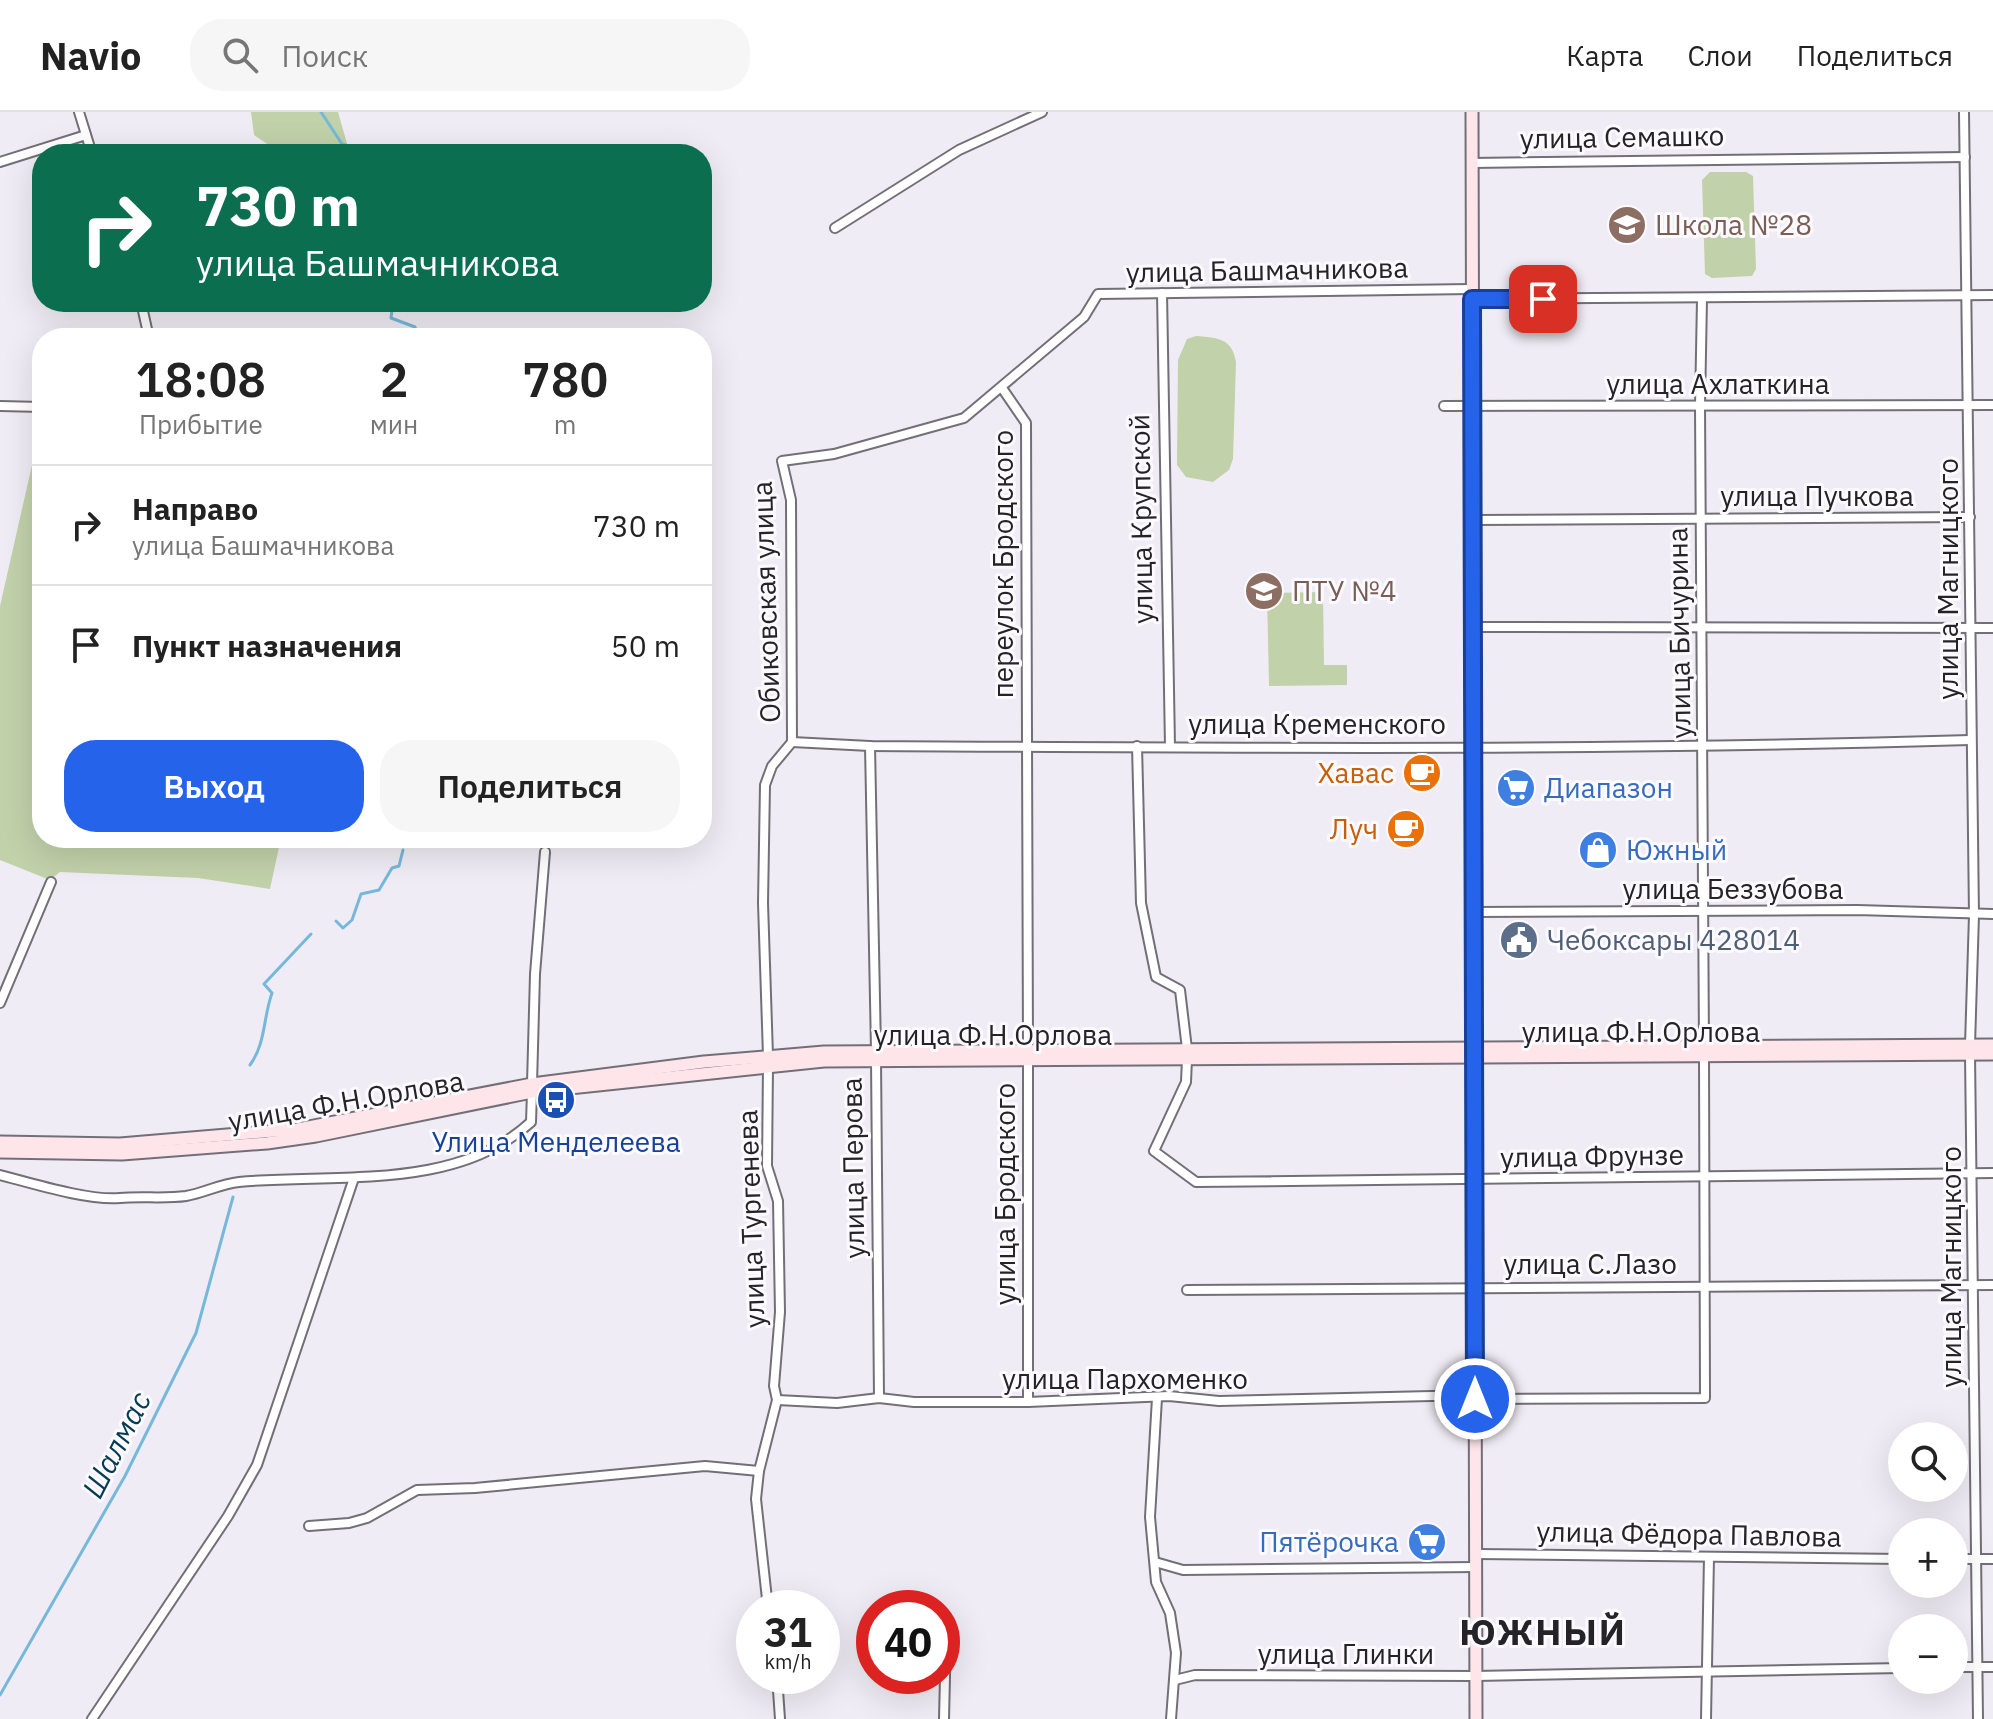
<!DOCTYPE html>
<html lang="ru">
<head>
<meta charset="utf-8">
<style>
	body { margin:0; font-family:"IBM Plex Sans",sans-serif; background:#f6f6f6; color:#222; height:100vh; display:flex; flex-direction:column; font-size:30px; white-space:nowrap }
	* { box-sizing:border-box; margin:0 }
	p { font-size:26px; color:#767676 }
	.icon { flex:none; width:44px; height:44px; fill:none; stroke:currentColor; stroke-width:2; stroke-linecap:round; stroke-linejoin:round }
	.map { position:relative; flex:1; overflow:hidden }
	.side { position:absolute; left:32px; top:216px; width:680px; height:520px; display:flex; flex-direction:column; background:#fff; border-radius:32px; box-shadow:0 8px 32px #0002 }
	.side>* { flex:none }
	.guide { position:absolute; left:32px; top:32px; width:680px; height:168px; border-radius:32px; box-shadow:0 8px 32px #0002; background:#0b6e4f; color:#fff; overflow:hidden }
	.buttons { position:absolute; left:1888px; top:1310px; display:grid; gap:16px }
	.buttons a { display:grid; place-items:center; width:80px; height:80px; border-radius:50%; background:#fff; box-shadow:0 8px 32px #0002; font-size:40px }
	.speed { position:absolute; left:736px; top:1478px; display:flex; gap:16px; font-size:40px; font-weight:700; text-align:center }
	.speed>* { display:grid; place-content:center; width:104px; height:104px; border-radius:50%; background:#fff; box-shadow:0 8px 32px #0002; line-height:1 }
	.speed small { font-size:20px; font-weight:400 }
	.speed .limit { border:12px solid #d22; background:#fff; color:#111 }
	.pin { position:absolute; display:grid; place-items:center; width:68px; height:68px; color:#fff; margin:-34px; border-radius:16px; box-shadow:0 4px 12px #0006 }
	.me { position:absolute; width:88px; margin:-44px; rotate:0deg; stroke-linejoin:round; filter:drop-shadow(0 0 6px #0008) }
	.turn { display:flex; align-items:center; gap:28px; height:168px; padding:0 32px; font-size:36px }
	.turn .icon { width:104px; height:104px; stroke-width:2.5 }
	.turn b { display:block; font-size:56px; line-height:68px }
	.eta { display:flex; justify-content:space-evenly; align-items:center; height:136px; text-align:center }
	.eta b { font-size:48px; font-weight:600; line-height:56px }
	.primary-button { display:flex; gap:16px; margin-top:auto; padding:16px 32px }
	.primary-button a { flex:1; height:92px; border-radius:32px; background:#2563eb; color:#fff; font-size:32px; font-weight:600; line-height:92px; text-align:center }
	.primary-button a+a { background:#f6f6f6; color:#222 }
	ul { padding:0; list-style:none }
	li { display:flex; align-items:center; gap:24px; height:120px; padding:0 32px; border-top:2px solid #e0e0e0 }
	li div { flex:1 }
	li b { display:block; font-size:30px }
	li em { font-style:normal }
	header { display:flex; align-items:center; gap:48px; box-sizing:border-box; height:112px; padding:0 40px; background:#fff; border-bottom:2px solid #e0e0e0 }
	header strong { font-size:38px }
	nav { display:flex; gap:44px; margin-inline-start:auto; font-size:28px }
	.search { width:560px; height:72px; background:#f6f6f6; display:flex; align-items:center; gap:20px; box-sizing:border-box; padding:0 28px; border-radius:32px; color:#767676; font-size:30px }
	.map>svg:first-child { display:block }
</style>
</head>
<body>
<header>
<strong>Navio</strong>
<div class="search"><svg class="icon" aria-label="search" viewBox="0 0 24 24"><circle cx="10" cy="10" r="6"/><path d="M15 15l6 6"/></svg>Поиск</div>
<nav><a>Карта</a><a>Слои</a><a>Поделиться</a></nav>
</header>
<div class="map">
<svg width="1993" height="1607" viewBox="0 0 1993 1607">
	<rect width="100%" height="100%" fill="#f0ecf5"/>
	<g fill="#c1d1a9">
		<polygon points="251,0 338,0 350,42 282,42 254,23"/>
		<polygon points="1710,60 1746,60 1753,64 1756,157 1752,164 1712,166 1705,162 1702,68"/>
		<path d="M 1196,224 C 1218,226 1232,226 1236,250 L 1233,347 L 1229,358 L 1213,370 L 1186,365 L 1177,353 L 1178,248 L 1187,227 Z"/>
		<polygon points="42,309 42,726 281,726 270,777 198,766 60,760 50,768 0,748 0,494"/>
		<polygon points="1323,480 1324,553 1347,553 1347,573 1269,574 1267,481"/>
	</g>
	<g fill="none" stroke-linecap="round" stroke-linejoin="round">
		<g stroke="#76b8d9" stroke-width="3">
			<polyline points="321,0 342,32 372,42"/>
			<polyline points="393,190 391,206 415,215 419,226"/>
			<polyline points="336,809 343,816 352,808 361,782 379,778 392,756 399,754 403,738"/>
			<path d="M 250,953 C 266,931 263,906 272,881 L 264,872 L 311,822"/>
			<polyline points="0,1583 125,1364 196,1221 233,1085"/>
		</g>
		<defs>
			<g id="street">
				<polyline points="79,0 92,42"/>
				<polyline points="1964,0 1974,803 1970,933"/>
				<polyline points="0,50 86,23"/>
				<polyline points="1472,51 1965,45"/>
				<polyline points="835,116 959,38 1042,0"/>
				<polyline points="1162,181 1170,634"/>
				<polyline points="1472,187 1993,183"/>
				<polyline points="1702,187 1700,294 1704,935"/>
				<polyline points="141,190 149,226"/>
				<polyline points="1002,276 1026,311 1028,939"/>
				<polyline points="0,294 42,295"/>
				<polyline points="1444,294 1993,293"/>
				<polyline points="1473,408 1970,405"/>
				<polyline points="1473,515 1993,516"/>
				<path d="M 792,630 L 870,634 C 1237,636 1603,639 1970,628"/>
				<polyline points="792,630 791,388 782,349 834,342 964,306 1084,205 1098,182 1472,177"/>
				<polyline points="870,634 876,938"/>
				<polyline points="1137,634 1141,791 1156,865 1180,878 1187,937"/>
				<polyline points="1473,800 1857,798 1993,802"/>
				<polyline points="0,891 51,770"/>
				<polyline points="1970,942 1978,1607"/>
				<polyline points="768,944 763,791 765,673 772,654 792,630"/>
				<polyline points="876,947 879,1286"/>
				<polyline points="1187,947 1186,970 1154,1039 1196,1070 1993,1061"/>
				<polyline points="1028,948 1028,1290"/>
				<polyline points="532,972 535,862 545,740"/>
				<path d="M 0,1063 C 31,1071 89,1089 120,1086 C 141,1084 165,1087 186,1084 C 204,1081 220,1072 239,1070 C 334,1061 455,1080 531,1010 L 532,980"/>
				<polyline points="1187,1178 1993,1173"/>
				<polyline points="1157,1286 1150,1405 1156,1470 1170,1501 1176,1541 1171,1607"/>
				<polyline points="1475,1287 1705,1286 1704,944"/>
				<polyline points="777,1288 837,1291 879,1286 914,1290 1028,1290 1169,1284 1219,1289 1475,1283"/>
				<polyline points="309,1414 349,1411 367,1406 417,1378 475,1376 705,1354 759,1359"/>
				<polyline points="1476,1442 1902,1447"/>
				<polyline points="1954,1447 1993,1447"/>
				<polyline points="1155,1450 1183,1458 1476,1455"/>
				<polyline points="768,1496 756,1387 759,1359 777,1288 774,1274 780,1200 778,1089 767,1054 768,953"/>
				<polyline points="1954,1555 1993,1555"/>
				<polyline points="777,1564 780,1607"/>
				<polyline points="1175,1568 1195,1563 1476,1564 1902,1556"/>
				<polyline points="92,1607 228,1404 257,1353 354,1066"/>
				<polyline points="944,1607 946,1522"/>
				<polyline points="1706,1607 1709,1445"/>
			</g>
			<g id="secondary">
				<polyline points="1472,0 1476,1607"/>
				<polyline points="0,1030 120,1032 298,1017 532,972 704,950 824,940 1993,933"/>
				<polyline points="0,1040 122,1042 267,1031 316,1024 532,980 824,949 1993,942"/>
			</g>
		</defs>
		<use href="#street" stroke="#736f77" stroke-width="12"/>
		<use href="#secondary" stroke="#736f77" stroke-width="15"/>
		<use href="#street" stroke="#fff" stroke-width="8"/>
		<use href="#secondary" stroke="#fde5ea" stroke-width="11"/>
	</g>
	<g fill="none" stroke-linecap="round" stroke-linejoin="round">
		<defs>
			<polyline id="route" points="1475,1287 1472,187 1543,187"/>
		</defs>
		<use href="#route" stroke="#184099" stroke-width="20"/>
		<use href="#route" stroke="#2563eb" stroke-width="14"/>
	</g>
	<defs>
		<symbol id="school-disc" viewBox="-11 -11 22 22"><circle r="9.5" fill="#8d6e63" stroke="#fcfafe"/><path d="M0-5L7-2L0 1L-7-2ZM-4 1L0 2.5L4 1V4Q0 6-4 4Z" fill="#fff"/></symbol>
		<symbol id="university-disc" viewBox="-11 -11 22 22"><circle r="9.5" fill="#8d6e63" stroke="#fcfafe"/><path d="M0-5L7-2L0 1L-7-2ZM-4 1L0 2.5L4 1V4Q0 6-4 4Z" fill="#fff"/></symbol>
		<symbol id="cafe-disc" viewBox="-11 -11 22 22"><circle r="9.5" fill="#e8710a" stroke="#fcfafe"/><path d="M-5.5-4.5H6V0H3Q3 3.5 0 3.5H-2.5Q-5.5 3.5-5.5 0ZM3-3.2v2h1.7v-2ZM-6 4.5H4V6H-6Z" fill="#fff"/></symbol>
		<symbol id="supermarket-disc" viewBox="-11 -11 22 22"><circle r="9.5" fill="#3f7fe0" stroke="#fcfafe"/><path d="M-6-5.5h2.5l.6 2H6L4.5 2H-2.5L-4.4-4H-6ZM-1.5 3.2a1.3 1.3 0 1 0 .1 0ZM3 3.2a1.3 1.3 0 1 0 .1 0Z" fill="#fff"/></symbol>
		<symbol id="shop-disc" viewBox="-11 -11 22 22"><circle r="9.5" fill="#3f7fe0" stroke="#fcfafe"/><path d="M-5-2.5h2.3a2.7 3.5 0 0 1 5.4 0H5L5.5 6h-11ZM-1.5-2.5h3a1.5 2.3 0 0 0-3 0Z" fill="#fff"/></symbol>
		<symbol id="civic-disc" viewBox="-11 -11 22 22"><circle r="9.5" fill="#5c6f8a" stroke="#fcfafe"/><path d="M-.6-6.5H3V-4.5H.6V-3L4-1V1h2V6H-6V1h2V-1L-.6-3ZM-1.2 2.5V6h2.4V2.5Z" fill="#fff"/></symbol>
		<symbol id="bus-disc" viewBox="-11 -11 22 22"><circle r="9.5" fill="#1a4fb4" stroke="#fcfafe"/><path d="M-5-6H5V4H4V6H2V4H-2V6H-4V4H-5ZM-3.5-4V0h7V-4ZM-3.5 1.2v1.5H-2V1.2ZM2 1.2v1.5H3.5V1.2Z" fill="#fff"/></symbol>
	</defs>
	<g fill-rule="evenodd">
		<use href="#school-disc" x="1605" y="91" width="44" height="44"/>
		<use href="#university-disc" x="1242" y="457" width="44" height="44"/>
		<use href="#cafe-disc" x="1400" y="639" width="44" height="44"/>
		<use href="#supermarket-disc" x="1494" y="654" width="44" height="44"/>
		<use href="#cafe-disc" x="1384" y="695" width="44" height="44"/>
		<use href="#shop-disc" x="1576" y="716" width="44" height="44"/>
		<use href="#civic-disc" x="1497" y="806" width="44" height="44"/>
		<use href="#bus-disc" x="534" y="966" width="44" height="44"/>
		<use href="#supermarket-disc" x="1405" y="1408" width="44" height="44"/>
	</g>
	<g text-anchor="middle" stroke-width="6" stroke-linejoin="round" paint-order="stroke">
		<g font-size="28" fill="#242326" stroke="#fcfafe">
			<text transform="translate(1622 25) rotate(-1)" y="10">улица Семашко</text>
			<text transform="translate(1267 158) rotate(-1)" y="10">улица Башмачникова</text>
			<text x="1718" y="282">улица Ахлаткина</text>
			<text x="1817" y="394">улица Пучкова</text>
			<text transform="translate(1141 407) rotate(-91)" y="10">улица Крупской</text>
			<text transform="translate(1003 452) rotate(-90)" y="10">переулок Бродского</text>
			<text transform="translate(1948 467) rotate(-90)" y="10">улица Магницкого</text>
			<text transform="translate(766 490) rotate(-92)" y="10">Обиковская улица</text>
			<text transform="translate(1679 521) rotate(-91)" y="10">улица Бичурина</text>
			<text x="1317" y="622">улица Кременского</text>
			<text x="1733" y="787">улица Беззубова</text>
			<text x="1641" y="930">улица Ф.Н.Орлова</text>
			<text x="993" y="933">улица Ф.Н.Орлова</text>
			<text transform="translate(346 989) rotate(-10)" y="10">улица Ф.Н.Орлова</text>
			<text transform="translate(1592 1044) rotate(-1)" y="10">улица Фрунзе</text>
			<text transform="translate(853 1056) rotate(-91)" y="10">улица Перова</text>
			<text transform="translate(1005 1082) rotate(-90)" y="10">улица Бродского</text>
			<text transform="translate(751 1107) rotate(-92)" y="10">улица Тургенева</text>
			<text x="1590" y="1162">улица С.Лазо</text>
			<text transform="translate(1951 1155) rotate(-90)" y="10">улица Магницкого</text>
			<text x="1125" y="1277">улица Пархоменко</text>
			<text transform="translate(1689 1422) rotate(1)" y="10">улица Фёдора Павлова</text>
			<text x="1346" y="1552">улица Глинки</text>
		</g>
		<g font-size="28" fill="#785e54" stroke="#fcfafe" text-anchor="start">
			<text x="1655" y="123">Школа №28</text>
			<text x="1292" y="489">ПТУ №4</text>
		</g>
		<g font-size="28" fill="#c56008" stroke="#fcfafe" text-anchor="end">
			<text x="1394" y="671">Хавас</text>
			<text x="1378" y="727">Луч</text>
		</g>
		<g font-size="28" fill="#366cbe" stroke="#fcfafe" text-anchor="start">
			<text x="1544" y="686">Диапазон</text>
			<text x="1626" y="748">Южный</text>
			<text x="1399" y="1440" text-anchor="end">Пятёрочка</text>
		</g>
		<g font-size="28" fill="#4e5e75" stroke="#fcfafe" text-anchor="start">
			<text x="1547" y="838">Чебоксары 428014</text>
		</g>
		<g font-size="28" fill="#164399" stroke="#fcfafe">
			<text x="556" y="1040">Улица Менделеева</text>
		</g>
		<g font-size="30" font-style="italic" fill="#003c52" stroke="#fcfafe">
			<text transform="translate(117 1333) rotate(-63)" y="10">Шалмас</text>
		</g>
		<g font-size="36" font-weight="bold" letter-spacing="2" fill="#242326" stroke="#fcfafe">
			<text x="1543" y="1533">ЮЖНЫЙ</text>
		</g>
	</g>
</svg>
<div class="buttons">
<a><svg class="icon" aria-label="search" viewBox="0 0 24 24"><circle cx="10" cy="10" r="6"/><path d="M15 15l6 6"/></svg></a>
<a>+</a>
<a>−</a>
</div>
<div class="speed"><div>31<small>km/h</small></div><div class="limit">40</div></div>
<div class="pin" style="left:1543px;top:187px;background:#d93025"><svg class="icon" aria-label="arrive" viewBox="0 0 24 24"><path d="M6 21V4h12l-3 4 3 4H6"/></svg></div>
<svg class="me" style="left:1475px;top:1287px" viewBox="-20 -20 40 40"><circle r="17" fill="#2563eb" stroke="#fff" stroke-width="3"/><path d="M0-11L8 9 0 5-8 9z" fill="#fff"/></svg>
<div class="guide">
<div class="turn"><svg class="icon" aria-label="right" viewBox="0 0 24 24"><path d="M7 20v-9h11M14 6l5 5-5 5"/></svg><div><b>730 m</b>улица Башмачникова</div></div>
</div>
<section class="side">
<div class="eta">
<div><b>18:08</b><p>Прибытие</p></div>
<div><b>2</b><p>мин</p></div>
<div><b>780</b><p>m</p></div>
</div>
<ul>
<li><svg class="icon" aria-label="right" viewBox="0 0 24 24"><path d="M7 20v-9h11M14 6l5 5-5 5"/></svg><div><b>Направо</b><p>улица Башмачникова</p></div><em>730 m</em></li>
<li><svg class="icon" aria-label="arrive" viewBox="0 0 24 24"><path d="M6 21V4h12l-3 4 3 4H6"/></svg><div><b>Пункт назначения</b></div><em>50 m</em></li>
</ul>
<div class="primary-button"><a>Выход</a><a>Поделиться</a></div>
</section>
</div>
</body>
</html>
